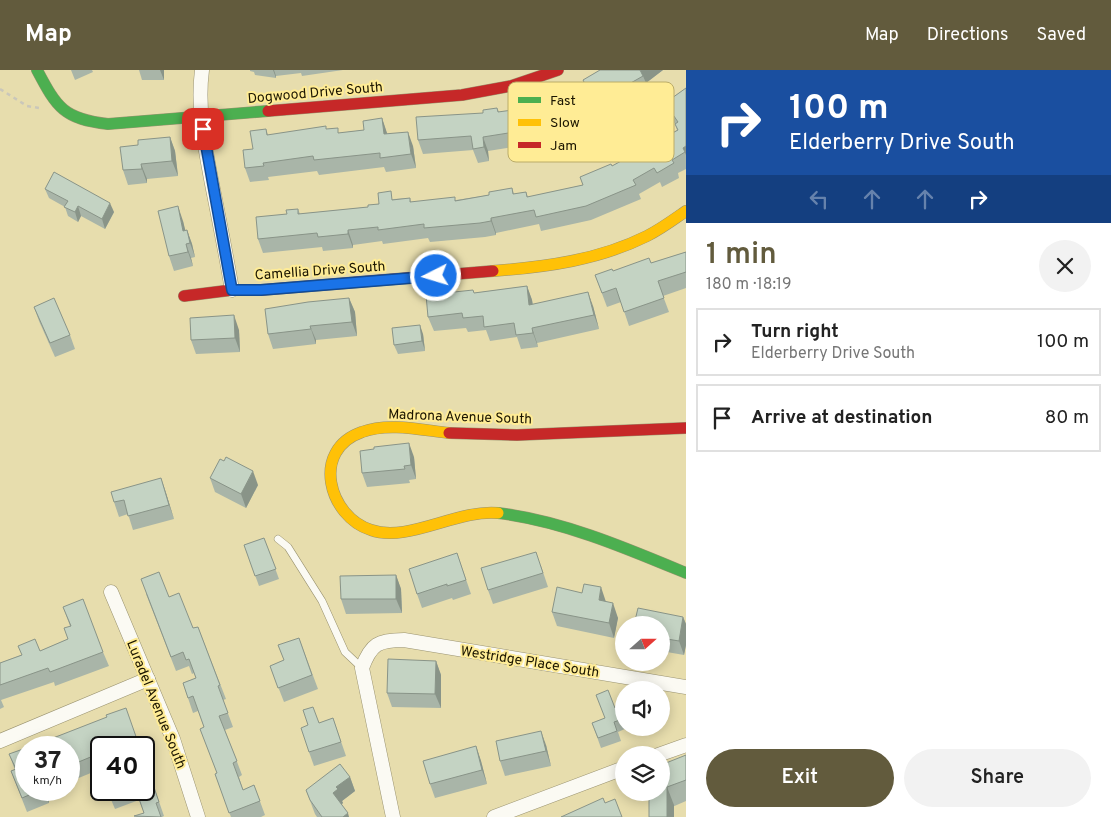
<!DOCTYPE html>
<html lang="en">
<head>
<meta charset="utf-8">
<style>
	body { margin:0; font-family:Overpass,sans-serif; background:#f2f2f2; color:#222; height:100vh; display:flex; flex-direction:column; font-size:19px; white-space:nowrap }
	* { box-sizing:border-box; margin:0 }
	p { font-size:16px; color:#767676 }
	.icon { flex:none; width:28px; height:28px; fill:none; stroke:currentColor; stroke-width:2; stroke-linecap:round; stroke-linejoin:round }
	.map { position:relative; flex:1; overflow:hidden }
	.side { display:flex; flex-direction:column; background:#fff; width:425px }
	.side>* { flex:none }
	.guide { background:#1a4fa0; color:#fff; overflow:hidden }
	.needle { width:32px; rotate:69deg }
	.fabs { position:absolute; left:615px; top:546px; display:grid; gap:10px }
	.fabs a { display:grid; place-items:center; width:55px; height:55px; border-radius:50%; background:#fff; box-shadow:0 2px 12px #0003; font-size:25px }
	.speed { position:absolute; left:15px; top:666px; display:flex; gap:10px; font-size:25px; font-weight:700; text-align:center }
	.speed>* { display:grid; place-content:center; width:65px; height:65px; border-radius:50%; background:#fff; box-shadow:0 2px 12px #0003; line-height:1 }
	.speed small { font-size:12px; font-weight:400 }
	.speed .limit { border:2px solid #111; border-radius:8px; background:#fff; color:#111 }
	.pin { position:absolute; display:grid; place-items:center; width:42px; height:42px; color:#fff; margin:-21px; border-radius:10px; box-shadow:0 2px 8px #0006 }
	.me { position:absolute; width:55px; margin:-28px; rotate:265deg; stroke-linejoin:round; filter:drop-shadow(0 0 4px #0008) }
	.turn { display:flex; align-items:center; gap:18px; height:105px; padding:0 20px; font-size:22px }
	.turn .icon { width:65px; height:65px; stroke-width:2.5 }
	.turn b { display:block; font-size:35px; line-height:42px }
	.lanes { display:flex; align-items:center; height:48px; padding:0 20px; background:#0003; justify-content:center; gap:25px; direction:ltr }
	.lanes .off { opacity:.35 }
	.round { display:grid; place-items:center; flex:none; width:52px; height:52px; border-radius:26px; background:#f2f2f2 }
	.overview { display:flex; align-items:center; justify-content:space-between; height:85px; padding:0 20px }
	h1 { font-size:30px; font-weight:600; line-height:38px; color:#625b3d }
	.primary-button { display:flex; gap:10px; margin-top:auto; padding:10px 20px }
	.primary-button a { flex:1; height:58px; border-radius:30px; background:#625b3d; color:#fff; font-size:20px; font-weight:600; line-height:58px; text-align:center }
	.primary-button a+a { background:#f2f2f2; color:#222 }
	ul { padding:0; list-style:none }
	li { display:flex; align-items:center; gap:15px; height:68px; margin:0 10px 8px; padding:0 10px; border:2px solid #e0e0e0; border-radius:0px }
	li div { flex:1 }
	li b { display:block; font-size:19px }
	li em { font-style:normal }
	header { display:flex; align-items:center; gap:30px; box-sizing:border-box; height:70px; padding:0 25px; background:#625b3d; color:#fff }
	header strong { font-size:24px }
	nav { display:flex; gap:28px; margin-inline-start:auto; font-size:18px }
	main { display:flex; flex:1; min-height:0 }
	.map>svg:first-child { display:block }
</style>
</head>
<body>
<header>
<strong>Map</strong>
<nav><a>Map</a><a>Directions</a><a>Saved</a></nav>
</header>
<main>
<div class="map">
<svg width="686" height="747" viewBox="0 0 686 747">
	<rect width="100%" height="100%" fill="#e7ddad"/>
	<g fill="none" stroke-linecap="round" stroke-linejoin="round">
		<defs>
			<polyline id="lane" points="278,469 288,477 322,531 345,582 362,598"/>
			<g id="street">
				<path d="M 202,0 C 197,38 205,77 212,114 C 219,149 226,184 232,220"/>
				<polyline points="111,522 173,669 198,747"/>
				<polyline points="0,671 148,609"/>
				<polyline points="658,685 686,675"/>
				<path d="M 393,747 L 362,598 C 371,574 378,570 404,570 L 686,617"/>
				<polyline points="494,747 624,698"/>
			</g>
			<g id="fast">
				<path d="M 37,0 C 57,38 64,49 108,54 L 268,41"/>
				<path d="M 498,443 C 563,451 626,478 686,503"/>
			</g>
			<g id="slow">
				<path d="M 493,201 C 546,197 599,190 647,166 C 661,159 673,150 686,141"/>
				<path d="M 449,363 C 422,360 388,352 362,362 C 310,380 329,447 371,460 C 408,473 457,439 498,443"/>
			</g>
			<g id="jam">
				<polyline points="268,41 462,25 511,16 558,0"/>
				<polyline points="184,226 232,220 261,220 493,201"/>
				<polyline points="449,363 517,365 686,358"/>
			</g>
		</defs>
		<use href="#lane" stroke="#9a9370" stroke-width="8"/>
		<use href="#street" stroke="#9a9370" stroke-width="15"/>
		<use href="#fast" stroke="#9a9370" stroke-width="12"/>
		<use href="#slow" stroke="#9a9370" stroke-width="12"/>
		<use href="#jam" stroke="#9a9370" stroke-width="12"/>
		<polyline stroke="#cac7ba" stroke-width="2.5" stroke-dasharray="4 4" stroke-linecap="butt" points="0,19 27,36 39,38"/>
		<use href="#lane" stroke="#fbfaf3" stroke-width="7"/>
		<use href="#street" stroke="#fbfaf3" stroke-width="14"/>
		<use href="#fast" stroke="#4caf50" stroke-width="11"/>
		<use href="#slow" stroke="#ffc107" stroke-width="11"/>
		<use href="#jam" stroke="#c62828" stroke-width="11"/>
	</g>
	<g fill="#a9b5a8">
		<polygon points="71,0 92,0 93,2 75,10"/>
		<polygon points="139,0 164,0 164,10 142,10"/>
		<polygon points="250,0 343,0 302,6 301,3 276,6 276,8 255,5 254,2 250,1"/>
		<polygon points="600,0 663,0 646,13 648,20 635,28 638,36 617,48 611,38 585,53 586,56 526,71 526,75 488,81 489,91 478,93 473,80 423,84 418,70 483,43 497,38 499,42 527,38 542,32 558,24 584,14 583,10"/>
		<polygon points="686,18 686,99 678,103 679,108 662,117 660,112 639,124 641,129 591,150 541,161 539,154 496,163 496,165 485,167 430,172 428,168 383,174 382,171 353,175 353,178 323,181 322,177 263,183 258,169 287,144 298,139 300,144 368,137 394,129 410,128 411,132 456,130 489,125 512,118 514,124 526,122 528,127 583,115 580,107 612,96 677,60 675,54 670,47 665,33"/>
		<polygon points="382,48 387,64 413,76 416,98 386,102 384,97 319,105 317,101 268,107 269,110 250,112 245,98 253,79 266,59 268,65 327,59 339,63 364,60"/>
		<polygon points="170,67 175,81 178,106 147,109 147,113 128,115 123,100 138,75"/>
		<polygon points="45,119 114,142 105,159 81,146 78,152 68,146 65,137 49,128"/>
		<polygon points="183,151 185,161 187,160 192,174 195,187 191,188 193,196 174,201 169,186"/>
		<polygon points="686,182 686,218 663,226 669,242 629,256 621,232 607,237 595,205 651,193"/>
		<polygon points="527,216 532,230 533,234 593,236 599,259 537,273 538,277 521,279 517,267 490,271 486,260 468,262 466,258 434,261 428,247 474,223"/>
		<polygon points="349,228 355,242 357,266 316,270 316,274 273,279 268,264"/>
		<polygon points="34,237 70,265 75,279 55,287 39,251"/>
		<polygon points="239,260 240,282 196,284 191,270"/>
		<polygon points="423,264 425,281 398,284 394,275"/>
		<polygon points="414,387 416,409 409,410 410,413 367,417 362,403"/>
		<polygon points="161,408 166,423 174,449 133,460 128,444 119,447 114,432"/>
		<polygon points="210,408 258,415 246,438 215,422"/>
		<polygon points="264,468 279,509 259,516 244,475"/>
		<polygon points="457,483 471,524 453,530 452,528 422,538 417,524"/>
		<polygon points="541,496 548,517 493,534 488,520"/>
		<polygon points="396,505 401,519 402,543 346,544 341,529"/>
		<polygon points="146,524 169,527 193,558 198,557 226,629 223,630 233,657 225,660 242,705 239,707 243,720 254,715 265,745 261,747 231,747 215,704 217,703 200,659 204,657 198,641 193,643 183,613 196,608 194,603 192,604 189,596 176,601"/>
		<polygon points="606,532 618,548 614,568 557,556 552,542"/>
		<polygon points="63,537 103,582 109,596 55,616 54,612 1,630 4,637 0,639 0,593 21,585 40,581 68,569 70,556"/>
		<polygon points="683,547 686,554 686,575 684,585 661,581 661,555"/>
		<polygon points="299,568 318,619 284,632 270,596 284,590"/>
		<polygon points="436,591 441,605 441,638 392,637 387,623"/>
		<polygon points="619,636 624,649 624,658 627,658 618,662 621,671 601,678 592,653 605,648 615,638"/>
		<polygon points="107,647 140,678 101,678 101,693 96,695 98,700 69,712 69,678"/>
		<polygon points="333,648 346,686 314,696 309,682 319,653"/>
		<polygon points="546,675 551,696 505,706 500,691"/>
		<polygon points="476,676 481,691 487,714 435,728 430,714"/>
		<polygon points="9,684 26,720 45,720 49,729 49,733 27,742 11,701 15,700"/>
		<polygon points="686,685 686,731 649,747"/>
		<polygon points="144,688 164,746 162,747 134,747 144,743 139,730 115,739 107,720 144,720"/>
		<polygon points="350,707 355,721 342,731 343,733 341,735 349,747 317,747 315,744 306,720"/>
	</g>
	<g fill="#899488">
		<polygon points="160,0 164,0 164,10"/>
		<polygon points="273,0 274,0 276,6 276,8"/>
		<polygon points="640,0 663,0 646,13 643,6"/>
		<polygon points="382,48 387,63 389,79 384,64"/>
		<polygon points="521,57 526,71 526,75 521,61"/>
		<polygon points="408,62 413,76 416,98 411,84"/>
		<polygon points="170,67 175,81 178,106 172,91"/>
		<polygon points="483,67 488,81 489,91 484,77"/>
		<polygon points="686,76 686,85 683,78"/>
		<polygon points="141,94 147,109 147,113 142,99"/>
		<polygon points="110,133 114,142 105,159 102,149"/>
		<polygon points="78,136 81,146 78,152 75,142"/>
		<polygon points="178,136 183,151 189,175 183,161"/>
		<polygon points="491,148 496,163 496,165 491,151"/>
		<polygon points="187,160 192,174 195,187 190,173"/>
		<polygon points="348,160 353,175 353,178 348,164"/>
		<polygon points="186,174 191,188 193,196 188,182"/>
		<polygon points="527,216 532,230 534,249 529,235"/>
		<polygon points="588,222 593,236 599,259 594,245"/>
		<polygon points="349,228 355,242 357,266 352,252"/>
		<polygon points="234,245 239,260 240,282 235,268"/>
		<polygon points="420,255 423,264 425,281 422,271"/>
		<polygon points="310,256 316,270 316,274"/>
		<polygon points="532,258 537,273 538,277 533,263"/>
		<polygon points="409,373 414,387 416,409 411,395"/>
		<polygon points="253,401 258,415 246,438 241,424"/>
		<polygon points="161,408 166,423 174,449 169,435"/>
		<polygon points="396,505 401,519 402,543 396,529"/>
		<polygon points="601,517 606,532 604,545 599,530"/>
		<polygon points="613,533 618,548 614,568 609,553"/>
		<polygon points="683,547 686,554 686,575 684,585 679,571"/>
		<polygon points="436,591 441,605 441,638 435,624"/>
		<polygon points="541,661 546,675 551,696 546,681"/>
		<polygon points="476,676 481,691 487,714 482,700"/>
		<polygon points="350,707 355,721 342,731 343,733 338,737 333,723 336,717"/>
		<polygon points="667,717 674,735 674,747 667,747"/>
		<polygon points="44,720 45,720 49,729 49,733"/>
		<polygon points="348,743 349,747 343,747"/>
	</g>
	<g fill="#c4d3c3" stroke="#899488">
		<polygon points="600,0 640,0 643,6 629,14 633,22 612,34 606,24 580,38 581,42 521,57 521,61 483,67 484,77 473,79 471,66 418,70 416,47 483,43 483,40 497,38 498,42 527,38 526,36 542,32 541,28 558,24 557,21 585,14 583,10"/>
		<polygon points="686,18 686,76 683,78 685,82 672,90 674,93 657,103 654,98 633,110 636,115 586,136 536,147 534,140 491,148 491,151 480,153 424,158 424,154 378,160 378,157 348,160 348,164 318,167 317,163 258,169 256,147 287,144 286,140 298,139 298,144 368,137 368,135 379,134 378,123 391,121 392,130 410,128 410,132 455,127 455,131 489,125 489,122 512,118 513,124 526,122 527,127 583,115 580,107 611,94 612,96 678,60 675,54 678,52 665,33"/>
		<polygon points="382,48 384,64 408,62 411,84 380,88 380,83 314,90 313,86 263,93 264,96 245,98 243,80 253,79 250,61 266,59 267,65 326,56 326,59 338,58 338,63 364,60 363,51"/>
		<polygon points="170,67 172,91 141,94 142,99 123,100 120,77 138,75 138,70"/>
		<polygon points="54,102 110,133 102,149 78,136 75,142 64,137 68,131 45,119"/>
		<polygon points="178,136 183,161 187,160 190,173 186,174 188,182 169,186 158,141"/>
		<polygon points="686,182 686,202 658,211 664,228 624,242 616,218 602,223 595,205 612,199 613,201 649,188 651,193"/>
		<polygon points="527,216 529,235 588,222 594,245 532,258 533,263 516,265 514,253 484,257 483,246 463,248 462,243 428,247 426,225 473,220 474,223"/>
		<polygon points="54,228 70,265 50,273 34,237"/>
		<polygon points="349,228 352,252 310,256 311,259 268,264 265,239 308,232"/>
		<polygon points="234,245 235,268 191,270 190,248"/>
		<polygon points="420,255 422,271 394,275 392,258"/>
		<polygon points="409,373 411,395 404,396 405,399 362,403 360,381 374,379 374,377"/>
		<polygon points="226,387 253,401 241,424 210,408 220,389 224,391"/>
		<polygon points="161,408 169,435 128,446 124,430 114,432 111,422"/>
		<polygon points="264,468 276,499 255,506 244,475"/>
		<polygon points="536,482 543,503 488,520 481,498"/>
		<polygon points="457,483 466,510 447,516 447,514 417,524 409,499"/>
		<polygon points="159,502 169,527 179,523 193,558 198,557 220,615 218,616 228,643 219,646 237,691 233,693 243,720 254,715 260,731 229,743 215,704 217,703 200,659 204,657 193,626 188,628 183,613 196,608 189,589 186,590 183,582 171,587 141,509"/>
		<polygon points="396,505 396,529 341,529 340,506"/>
		<polygon points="584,514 601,517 599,530 613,533 609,553 552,542 557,517 582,523"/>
		<polygon points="83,529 103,582 50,602 48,598 0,615 0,593 22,585 18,576 35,569 40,581 68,569 64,558 71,556 63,537"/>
		<polygon points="638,538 683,547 679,571 661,568 661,555 634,555"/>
		<polygon points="299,568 312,605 278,618 270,596 284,590 278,575"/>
		<polygon points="388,589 436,591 435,624 387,623"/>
		<polygon points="608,620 615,638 619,636 623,649 614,652 617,661 598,668 592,653 605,648 596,625"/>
		<polygon points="313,637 319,653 333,648 341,672 309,682 301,658 308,655 303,640"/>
		<polygon points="126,638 140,678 118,678 116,671 91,681 93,686 69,696 69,678 51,678 48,670 107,647 106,645"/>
		<polygon points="541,661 546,681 500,691 496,671"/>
		<polygon points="476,676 482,700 430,714 423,691"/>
		<polygon points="26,678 26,720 41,720 22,728 11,701 16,699 9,684"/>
		<polygon points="686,685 686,710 667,717 667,747 649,747 649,722 661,722 661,695"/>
		<polygon points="144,688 159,732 156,733 161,747 134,746 144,743 136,720 144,720"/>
		<polygon points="340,694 350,707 336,717 338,719 333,723 348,743 343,747 322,747 310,730 306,720"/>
		<polygon points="108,720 122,720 110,725"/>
		<polygon points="603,728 605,733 615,729 622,747 561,747"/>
	</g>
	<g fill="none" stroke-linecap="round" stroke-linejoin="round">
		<defs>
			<polyline id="route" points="203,59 232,220 261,220 436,206"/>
		</defs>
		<use href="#route" stroke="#114b97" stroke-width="12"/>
		<use href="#route" stroke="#1a73e8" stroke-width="9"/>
	</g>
	<g text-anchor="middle" stroke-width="4" stroke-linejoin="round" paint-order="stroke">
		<g font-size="14" fill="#1b1500" stroke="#ffec95">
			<text transform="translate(315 22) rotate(-5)" y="5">Dogwood Drive South</text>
			<text transform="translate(320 200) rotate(-4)" y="5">Camellia Drive South</text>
			<text transform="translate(460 346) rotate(2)" y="5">Madrona Avenue South</text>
			<text transform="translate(530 591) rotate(9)" y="5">Westridge Place South</text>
			<text transform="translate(157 634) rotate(68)" y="5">Luradel Avenue South</text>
		</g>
	</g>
	<rect x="508" y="12" width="166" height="80" rx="8" fill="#ffec95" stroke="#bbac68" stroke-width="1"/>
	<rect x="518" y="27" width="23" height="6" fill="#4caf50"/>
	<rect x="518" y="49" width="23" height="7" fill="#ffc107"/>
	<rect x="518" y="72" width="23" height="6" fill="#c62828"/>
	<g font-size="14" fill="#1b1500">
		<text x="550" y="35">Fast</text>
		<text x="550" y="57">Slow</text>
		<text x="550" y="80">Jam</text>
	</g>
</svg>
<div class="fabs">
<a><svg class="needle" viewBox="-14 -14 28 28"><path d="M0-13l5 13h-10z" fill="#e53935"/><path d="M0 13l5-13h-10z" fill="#767676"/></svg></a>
<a><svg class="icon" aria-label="sound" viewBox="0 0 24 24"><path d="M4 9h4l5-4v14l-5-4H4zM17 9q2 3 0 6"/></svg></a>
<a><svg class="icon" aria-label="layers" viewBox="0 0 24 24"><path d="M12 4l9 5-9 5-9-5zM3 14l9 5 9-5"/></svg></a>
</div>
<div class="speed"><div>37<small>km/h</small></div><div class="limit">40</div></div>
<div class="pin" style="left:203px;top:59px;background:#d93025"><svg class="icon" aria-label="arrive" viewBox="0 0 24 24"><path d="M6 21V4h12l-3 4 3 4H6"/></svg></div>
<svg class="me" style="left:436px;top:206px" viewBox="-20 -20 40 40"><circle r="17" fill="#1a73e8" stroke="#fff" stroke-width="3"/><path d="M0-11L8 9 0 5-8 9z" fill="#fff"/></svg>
</div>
<section class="side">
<div class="guide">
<div class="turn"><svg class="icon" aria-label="right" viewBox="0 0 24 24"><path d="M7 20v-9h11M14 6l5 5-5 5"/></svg><div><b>100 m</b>Elderberry Drive South</div></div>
<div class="lanes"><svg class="icon off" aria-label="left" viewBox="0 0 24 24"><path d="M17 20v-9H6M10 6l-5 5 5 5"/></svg><svg class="icon off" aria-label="ahead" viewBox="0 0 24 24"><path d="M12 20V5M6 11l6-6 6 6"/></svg><svg class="icon off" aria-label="ahead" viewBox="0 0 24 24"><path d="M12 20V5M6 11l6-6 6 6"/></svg><svg class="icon" aria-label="right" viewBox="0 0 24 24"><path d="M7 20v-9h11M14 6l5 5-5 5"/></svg></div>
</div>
<div class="overview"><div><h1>1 min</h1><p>180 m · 18:19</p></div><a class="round"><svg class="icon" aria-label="close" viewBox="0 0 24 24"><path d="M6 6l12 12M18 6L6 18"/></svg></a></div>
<ul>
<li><svg class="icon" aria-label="right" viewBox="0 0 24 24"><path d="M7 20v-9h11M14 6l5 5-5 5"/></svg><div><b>Turn right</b><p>Elderberry Drive South</p></div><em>100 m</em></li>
<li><svg class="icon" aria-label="arrive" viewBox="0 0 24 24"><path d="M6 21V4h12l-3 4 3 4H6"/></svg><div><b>Arrive at destination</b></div><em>80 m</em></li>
</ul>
<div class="primary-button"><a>Exit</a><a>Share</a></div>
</section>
</main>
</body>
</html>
